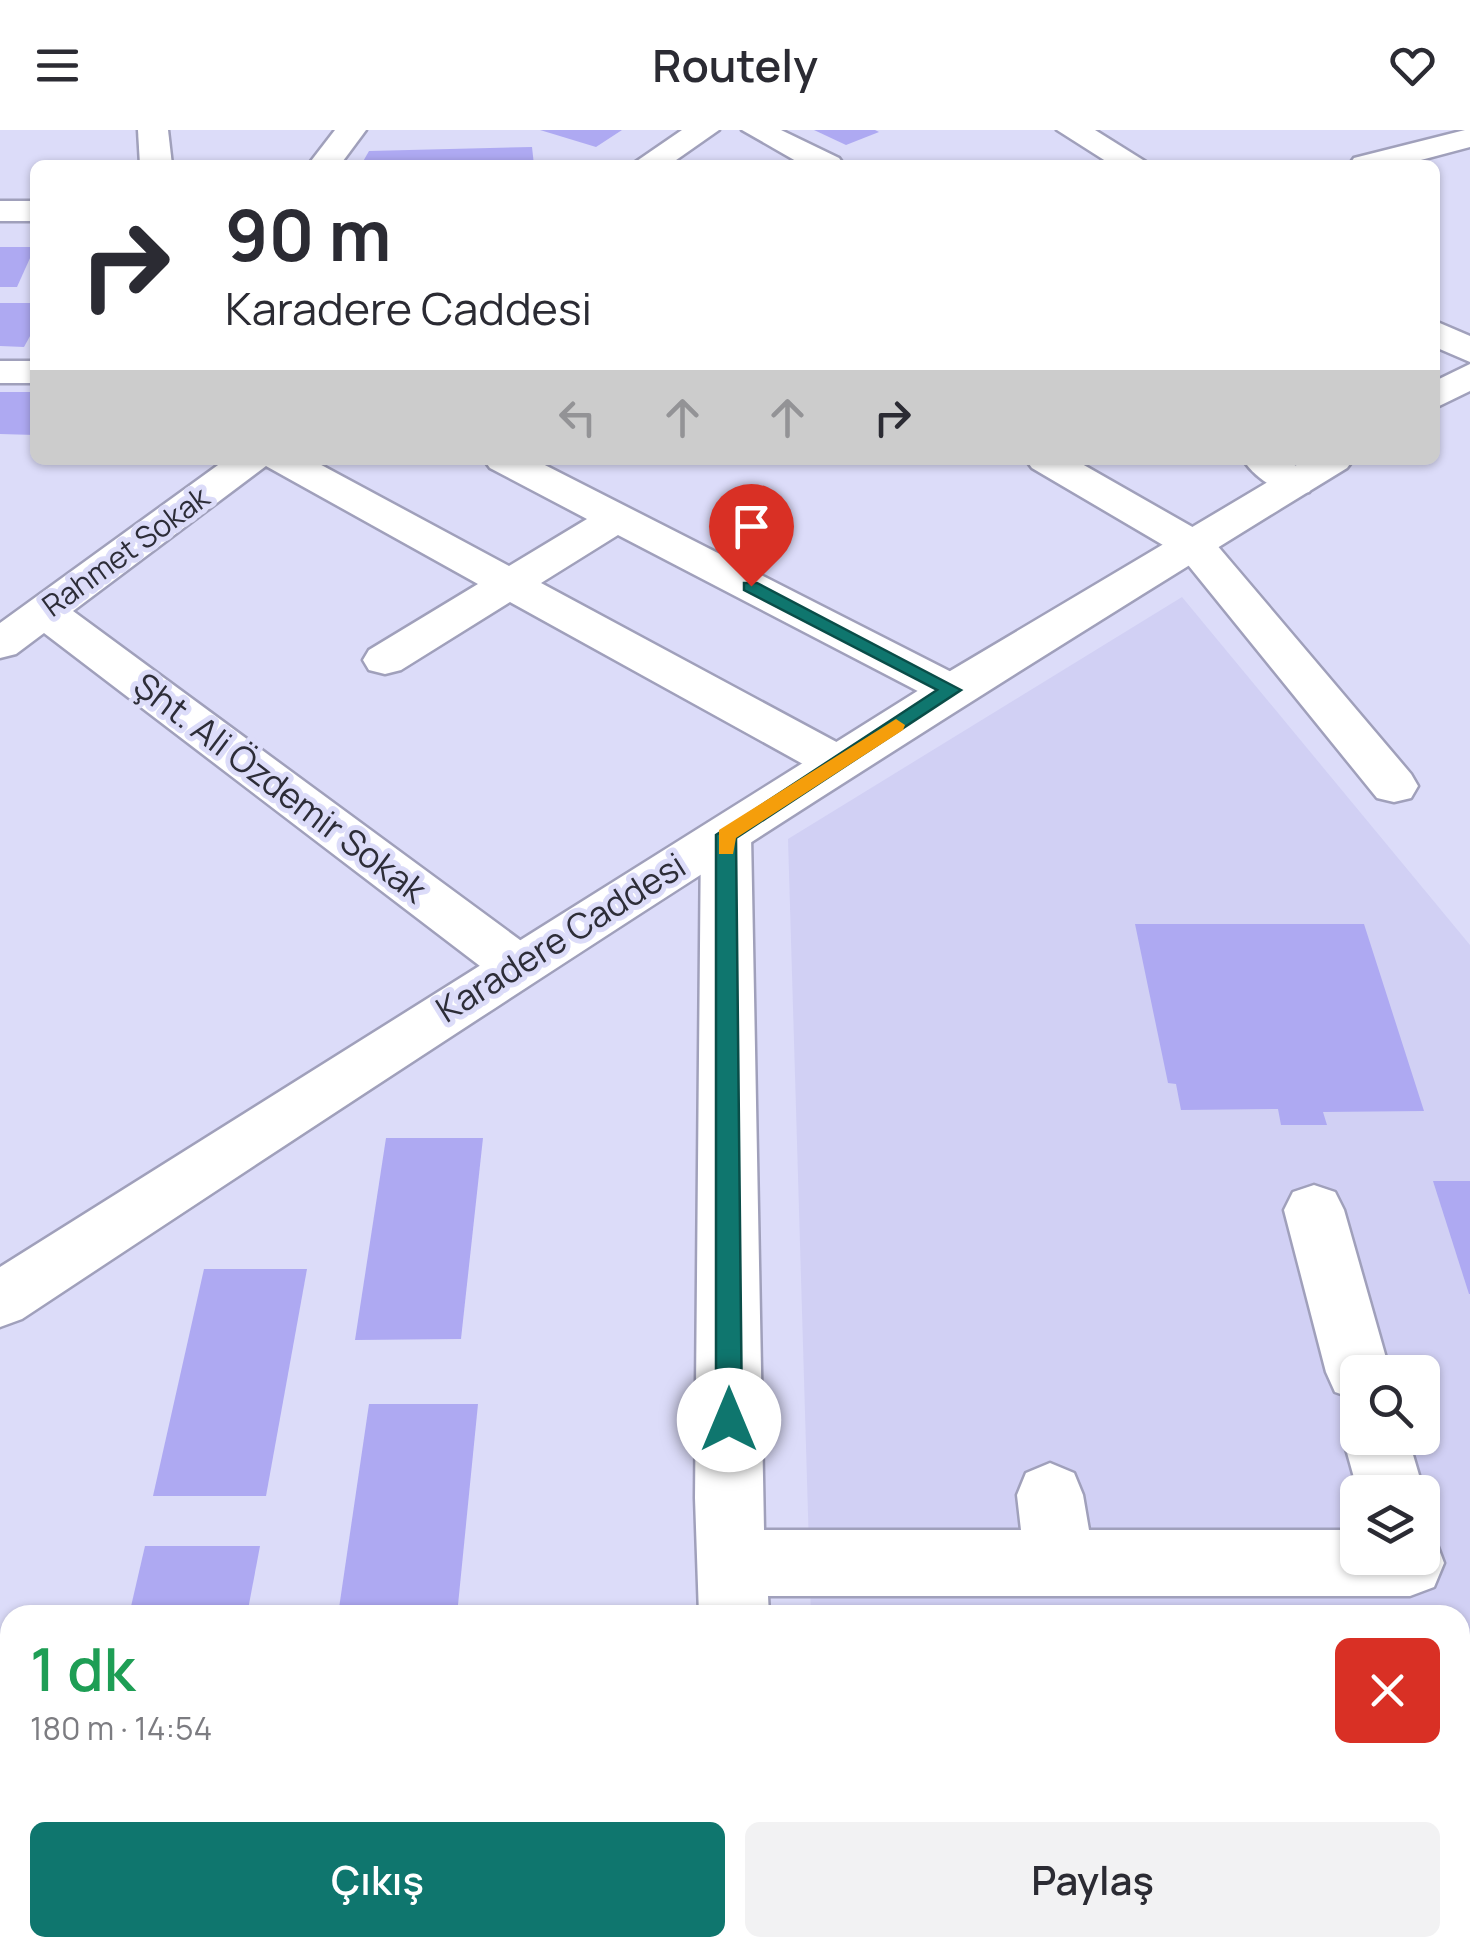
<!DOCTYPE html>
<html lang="tr">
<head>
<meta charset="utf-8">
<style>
	body { margin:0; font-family:Manrope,sans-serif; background:#f2f2f3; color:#2b2b33; height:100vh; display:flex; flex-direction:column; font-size:38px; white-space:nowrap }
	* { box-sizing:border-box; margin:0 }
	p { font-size:32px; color:#7c7c81 }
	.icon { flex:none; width:55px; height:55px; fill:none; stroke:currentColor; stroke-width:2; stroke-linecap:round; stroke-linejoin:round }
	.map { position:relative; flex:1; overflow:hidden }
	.panel { position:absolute; left:0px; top:1475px; width:1470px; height:352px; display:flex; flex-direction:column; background:#fff; border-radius:30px 30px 0 0; box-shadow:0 2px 8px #0004 }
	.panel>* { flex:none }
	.guide { position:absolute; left:30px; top:30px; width:1410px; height:305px; border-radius:15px; box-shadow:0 2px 8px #0004; background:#fff; color:#2b2b33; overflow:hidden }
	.fabs { position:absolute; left:1340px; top:1225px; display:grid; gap:20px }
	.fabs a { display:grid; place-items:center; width:100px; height:100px; border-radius:15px; background:#fff; box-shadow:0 2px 8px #0004; font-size:50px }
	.pin { position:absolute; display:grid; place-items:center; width:85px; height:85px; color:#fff; margin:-102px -42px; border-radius:50% 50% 50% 0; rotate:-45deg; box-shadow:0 0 10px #0007 }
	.pin .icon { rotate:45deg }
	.me { position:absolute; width:110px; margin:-55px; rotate:0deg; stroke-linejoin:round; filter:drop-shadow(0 0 8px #0008) }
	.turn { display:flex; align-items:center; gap:35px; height:210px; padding:0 30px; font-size:45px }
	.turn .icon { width:130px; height:130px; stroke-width:2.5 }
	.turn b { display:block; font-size:70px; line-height:85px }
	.lanes { display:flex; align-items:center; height:95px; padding:0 30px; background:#0003; justify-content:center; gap:50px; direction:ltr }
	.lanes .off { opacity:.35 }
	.round { display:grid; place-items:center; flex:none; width:105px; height:105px; border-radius:15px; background:#f2f2f3 }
	.headline { display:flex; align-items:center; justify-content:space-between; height:170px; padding:0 30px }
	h1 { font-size:60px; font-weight:600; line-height:75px; color:#1e9e55 }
	.button { display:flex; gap:20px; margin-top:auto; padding:20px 30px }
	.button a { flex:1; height:115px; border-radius:15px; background:#0f766e; color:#fff; font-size:40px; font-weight:600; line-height:115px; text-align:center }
	.button a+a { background:#f2f2f3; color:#2b2b33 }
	header { display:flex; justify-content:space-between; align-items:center; height:130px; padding:0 30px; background:#fff; font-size:45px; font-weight:600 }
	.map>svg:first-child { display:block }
</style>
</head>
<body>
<header><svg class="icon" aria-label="menu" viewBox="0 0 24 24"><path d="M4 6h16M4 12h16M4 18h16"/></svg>Routely<svg class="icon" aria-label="heart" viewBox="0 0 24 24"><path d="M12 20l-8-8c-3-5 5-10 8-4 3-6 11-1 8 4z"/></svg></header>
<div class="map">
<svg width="1470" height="1826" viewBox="0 0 1470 1826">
	<rect width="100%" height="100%" fill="#dcdcf9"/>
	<path fill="#d1d0f4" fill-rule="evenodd" d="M 1182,467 L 1470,815 L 1470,1826 L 821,1826 L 821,1818 L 1460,1818 L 1460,1485 L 811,1485 L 788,709 ZM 1358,1242 L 1422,1242 L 1422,1308 L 1358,1308 ZM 1358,1362 L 1422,1362 L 1422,1428 L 1358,1428 Z"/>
	<g fill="#aea9f2">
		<polygon points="540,0 622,0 596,17"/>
		<polygon points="814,0 875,0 879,2 846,15"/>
		<polygon points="532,17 534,35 361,35 369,21"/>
		<polygon points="0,117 35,117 17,157 0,157"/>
		<polygon points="0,173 35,173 35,197 24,217 0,216"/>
		<polygon points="0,262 35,262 35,305 0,304"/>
		<polygon points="1135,794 1364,794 1424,981 1323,982 1327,995 1281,995 1278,979 1181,980 1176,954 1168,953"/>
		<polygon points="386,1008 483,1008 461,1209 355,1210"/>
		<polygon points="1433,1051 1470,1051 1470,1164 1469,1164"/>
		<polygon points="204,1139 307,1139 266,1366 153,1366"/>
		<polygon points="369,1274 478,1274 457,1485 338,1485"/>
		<polygon points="145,1416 260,1416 247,1485 129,1485"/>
		<rect x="1460" y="1626" width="10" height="160"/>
		<polygon points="527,1818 595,1818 592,1826 548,1826"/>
	</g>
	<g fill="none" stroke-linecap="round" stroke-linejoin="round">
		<defs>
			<g id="minor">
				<polygon points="138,0 168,0 172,35 140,35"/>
				<polygon points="335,0 366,0 340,35 308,35"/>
				<polygon points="682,0 719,0 669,35 631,35"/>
				<polygon points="742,0 781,0 839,28 844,35 803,35"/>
				<polygon points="1057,0 1095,0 1151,35 1112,35"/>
				<polygon points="1465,0 1470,0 1470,17 1402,35 1349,35 1354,28"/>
				<rect x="0" y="71" width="35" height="20"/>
				<polygon points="1435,191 1470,206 1470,232 1435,217"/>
				<rect x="0" y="231" width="35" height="22"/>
				<polygon points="225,330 312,330 509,436 587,389 490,338 484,330 535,330 967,550 974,560 967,570 951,575 935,570 618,405 541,453 855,622 862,633 855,644 838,649 821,644 510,472 401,540 385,544 369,540 363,530 369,520 478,454 266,336 73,481 535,821 542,835 535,849 516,855 497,849 44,503 16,524 0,528 0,493"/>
				<polygon points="1026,330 1075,330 1210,407 1411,644 1418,656 1411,668 1394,672 1377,668 1180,425 1032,338"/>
				<path d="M 1243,330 L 1289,330 L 1315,353 L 1309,362 C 1284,368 1258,351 1243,330 Z"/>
				<polygon points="726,688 744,693 751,705 764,1400 1021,1400 1017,1365 1026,1343 1050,1333 1074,1343 1083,1365 1089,1400 1358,1400 1358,1428 1422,1428 1422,1400 1433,1404 1444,1433 1434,1457 1410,1466 768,1466 769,1485 699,1485 695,1368 701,705 708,693"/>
				<polygon points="1314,1055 1335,1062 1344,1080 1390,1242 1358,1242 1358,1270 1335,1262 1326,1242 1284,1080 1293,1062"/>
				<polygon points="1358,1285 1358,1308 1408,1308 1424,1362 1422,1366 1422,1362 1358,1362 1343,1308"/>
				<polygon points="709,1818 787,1818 789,1826 709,1826"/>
			</g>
			<g id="major">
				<polygon points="1470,234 1470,261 1435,278 1435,251"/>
				<path d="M 1305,330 L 1353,330 L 1347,338 C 899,612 460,899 22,1189 L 0,1197 L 0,1137 L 935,550 Z"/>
			</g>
		</defs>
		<use href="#minor" stroke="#a0a0bb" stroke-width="5"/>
		<use href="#major" stroke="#a0a0bb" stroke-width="5"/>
		<use href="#minor" fill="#fff" fill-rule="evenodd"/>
		<use href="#major" fill="#fff" fill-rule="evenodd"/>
	</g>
	<polygon fill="#0f766e" stroke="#0a4d48" stroke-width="2.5" points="744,453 757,453 961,560 736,708 742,1290 738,1298 729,1302 720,1298 716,1290 716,705 937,560 744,460"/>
	<polygon fill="#f59e0b" points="896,589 905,595 903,600 736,708 733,724 719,724 719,700"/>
	<g text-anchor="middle" stroke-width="10" stroke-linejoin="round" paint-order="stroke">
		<g font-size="30" fill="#2d2d38" stroke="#dcdcf9">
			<text transform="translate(126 422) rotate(-36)" y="10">Rahmet Sokak</text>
		</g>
		<g font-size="35" fill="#2d2d38" stroke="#dcdcf9">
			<text transform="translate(280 658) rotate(37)" y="12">Şht. Ali Özdemir Sokak</text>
			<text transform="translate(561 808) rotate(-32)" y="12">Karadere Caddesi</text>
		</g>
	</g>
</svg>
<div class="fabs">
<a><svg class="icon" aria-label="search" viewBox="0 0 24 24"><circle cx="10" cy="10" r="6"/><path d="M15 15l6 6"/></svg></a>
<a><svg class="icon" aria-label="layers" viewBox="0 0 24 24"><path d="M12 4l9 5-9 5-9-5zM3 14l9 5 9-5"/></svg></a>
</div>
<div class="pin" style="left:751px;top:456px;background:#d93025"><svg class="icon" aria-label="arrive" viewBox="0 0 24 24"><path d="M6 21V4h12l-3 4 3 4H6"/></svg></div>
<svg class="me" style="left:729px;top:1290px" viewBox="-20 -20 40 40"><circle r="19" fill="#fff"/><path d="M0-13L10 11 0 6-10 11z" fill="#0f766e"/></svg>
<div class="guide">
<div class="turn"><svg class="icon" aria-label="right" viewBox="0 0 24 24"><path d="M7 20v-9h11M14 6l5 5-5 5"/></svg><div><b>90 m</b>Karadere Caddesi</div></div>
<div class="lanes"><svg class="icon off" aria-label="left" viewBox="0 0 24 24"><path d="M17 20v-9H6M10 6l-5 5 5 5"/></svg><svg class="icon off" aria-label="ahead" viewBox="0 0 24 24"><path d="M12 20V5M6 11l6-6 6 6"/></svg><svg class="icon off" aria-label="ahead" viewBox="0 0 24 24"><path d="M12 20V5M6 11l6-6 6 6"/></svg><svg class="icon" aria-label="right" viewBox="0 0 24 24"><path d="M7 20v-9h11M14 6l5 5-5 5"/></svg></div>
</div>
<section class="panel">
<div class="headline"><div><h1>1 dk</h1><p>180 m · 14:54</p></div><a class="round" style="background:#d93025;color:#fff"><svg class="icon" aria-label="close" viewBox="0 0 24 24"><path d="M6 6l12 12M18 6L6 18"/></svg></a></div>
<div class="button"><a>Çıkış</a><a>Paylaş</a></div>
</section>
</div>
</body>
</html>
